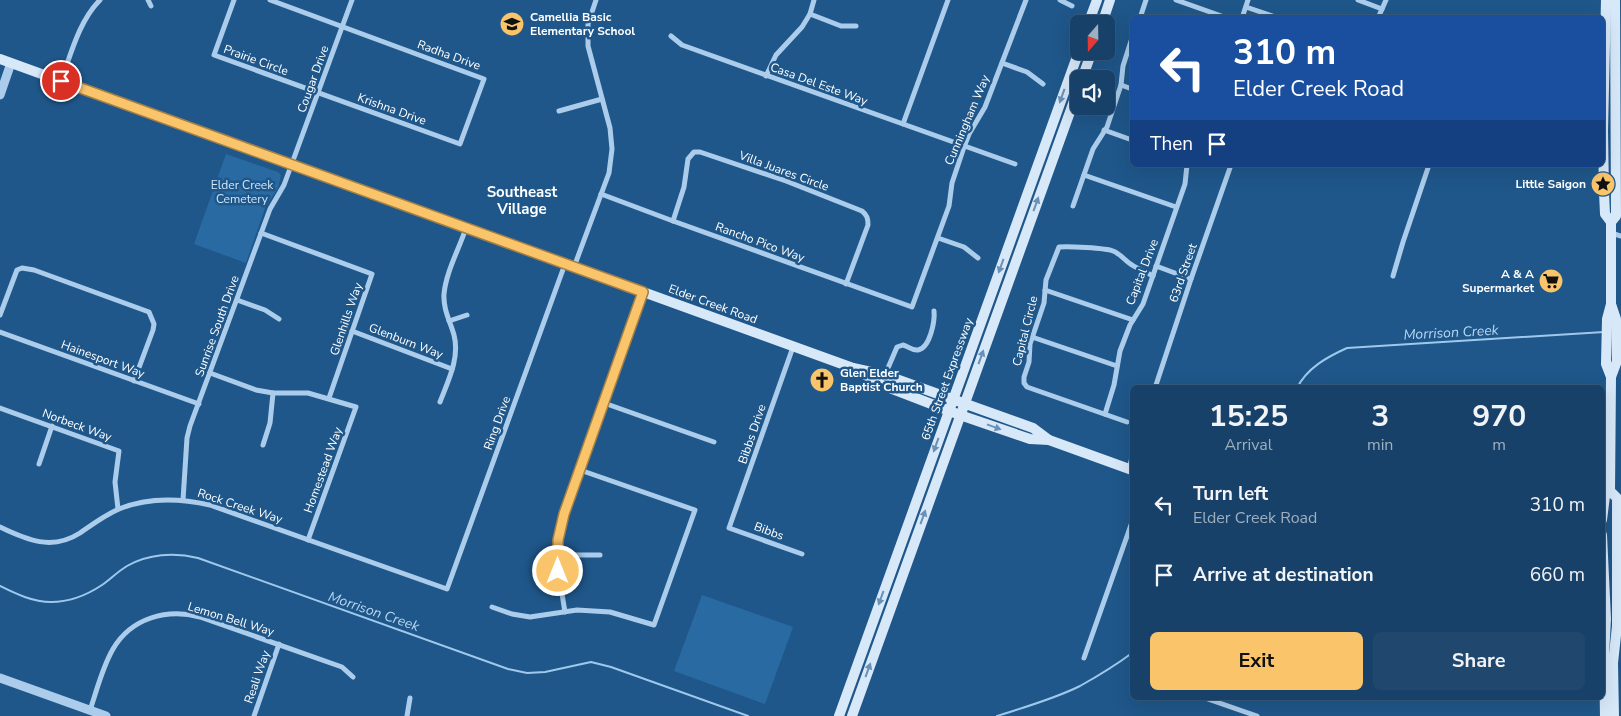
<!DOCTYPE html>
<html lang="en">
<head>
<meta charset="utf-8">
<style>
	body { margin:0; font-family:"Nunito Sans",sans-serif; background:#20486e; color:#f1f3f6; height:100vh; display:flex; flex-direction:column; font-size:19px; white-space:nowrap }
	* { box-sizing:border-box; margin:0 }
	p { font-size:16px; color:#9eafc0 }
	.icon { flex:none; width:28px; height:28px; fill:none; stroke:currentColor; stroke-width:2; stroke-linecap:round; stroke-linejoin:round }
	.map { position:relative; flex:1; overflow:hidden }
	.details { position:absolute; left:1130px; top:385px; width:475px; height:315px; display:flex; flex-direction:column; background:#174168; border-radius:8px; box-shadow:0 5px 20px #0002,0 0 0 1px #365a7c }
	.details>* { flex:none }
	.hud { position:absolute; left:1130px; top:15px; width:475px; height:152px; border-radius:8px; box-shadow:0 5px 20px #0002,0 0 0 1px #365a7c; background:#1a4fa0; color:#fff; overflow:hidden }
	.needle { width:32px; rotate:200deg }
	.tools { position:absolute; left:1070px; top:15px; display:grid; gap:10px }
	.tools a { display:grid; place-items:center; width:45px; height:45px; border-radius:8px; background:#174168; box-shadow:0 5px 20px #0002,0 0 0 1px #365a7c; font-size:25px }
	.pin { position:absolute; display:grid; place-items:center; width:42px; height:42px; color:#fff; margin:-21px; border:2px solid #fff; border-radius:50%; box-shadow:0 1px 5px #0007 }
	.me { position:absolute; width:55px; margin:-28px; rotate:0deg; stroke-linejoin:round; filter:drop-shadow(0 0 4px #0008) }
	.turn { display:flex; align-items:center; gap:18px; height:105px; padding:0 20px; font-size:22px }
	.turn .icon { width:65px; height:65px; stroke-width:2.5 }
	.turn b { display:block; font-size:35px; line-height:42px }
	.then { display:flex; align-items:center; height:48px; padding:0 20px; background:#0003; gap:10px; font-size:19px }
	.eta { display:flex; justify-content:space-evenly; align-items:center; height:85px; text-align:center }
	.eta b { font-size:30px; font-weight:700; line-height:35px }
	.primary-button { display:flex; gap:10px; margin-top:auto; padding:10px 20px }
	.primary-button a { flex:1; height:58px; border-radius:8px; background:#fac46b; color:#111; font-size:20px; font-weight:700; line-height:58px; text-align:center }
	.primary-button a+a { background:#20486e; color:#f1f3f6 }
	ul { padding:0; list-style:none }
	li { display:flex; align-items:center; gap:15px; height:70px; padding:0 20px }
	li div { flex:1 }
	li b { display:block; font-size:19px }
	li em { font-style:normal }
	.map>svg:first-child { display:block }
</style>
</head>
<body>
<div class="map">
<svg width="1621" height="716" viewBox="0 0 1621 716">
	<rect width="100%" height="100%" fill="#1f578a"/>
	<g fill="#296aa3">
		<polygon points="226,154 278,172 281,175 278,188 265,208 246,263 194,244"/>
		<polygon points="702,595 793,627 765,704 674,671"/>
	</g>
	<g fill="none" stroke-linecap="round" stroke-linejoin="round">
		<g stroke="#9ec9ed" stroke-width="2">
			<path d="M 1297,388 C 1307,368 1327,357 1347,348 L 1604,332"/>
			<path d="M 0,586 C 16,594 33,602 51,602 C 69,602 87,595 102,585 C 111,579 117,572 127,566 C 148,554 174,552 198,558 L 508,669 L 527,673 L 545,672 L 591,662 L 611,667 L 748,716"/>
			<path d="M 997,716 C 1025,707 1054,699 1080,686 C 1098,676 1116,665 1132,653"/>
		</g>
		<g stroke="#abcdeb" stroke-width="5">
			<polyline points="148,0 151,6"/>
			<polyline points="234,0 214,55 460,144 484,79 270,0"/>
			<polyline points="1060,0 1072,6"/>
			<polyline points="1176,0 1227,18"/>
			<polyline points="1358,0 1382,9"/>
			<polyline points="1246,7 1278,18"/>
			<polyline points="810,14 841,26 856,26"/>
			<polyline points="1140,18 1146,0"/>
			<polyline points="1242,18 1248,0"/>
			<polyline points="1378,18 1386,0"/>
			<polyline points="671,36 682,45 1015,164"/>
			<polyline points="1002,63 1027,72 1043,84"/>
			<polyline points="766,76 776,55 802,27 810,14 814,0"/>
			<path d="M 61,81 C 71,54 79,21 100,0"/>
			<polyline points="1121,85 1132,89"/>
			<polyline points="559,111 602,99"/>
			<polyline points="903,124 948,0"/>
			<polyline points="1104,130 1132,140"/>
			<polyline points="1084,175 1176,207"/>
			<polyline points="601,194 673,221 912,307 949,206 952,183 964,147 969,134 985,107 1026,0"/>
			<polyline points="1073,206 1093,149 1107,127 1121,85 1123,66 1132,38"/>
			<path d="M 673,221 L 684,187 L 688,159 L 694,152 L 700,152 L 786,181 L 862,211 C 867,215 868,218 868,225 L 846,284"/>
			<polyline points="261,233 372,274 329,398"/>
			<polyline points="1611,233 1621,236"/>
			<polyline points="938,238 964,247 978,258"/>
			<polyline points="1156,266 1191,279"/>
			<polyline points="574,267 609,173 612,149 610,128 588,46 588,24 596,0"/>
			<polyline points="1393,276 1403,242 1429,165"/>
			<polyline points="1045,290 1133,320"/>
			<polyline points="237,300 265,310 279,319"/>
			<polyline points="0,315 17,270 22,268 34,270 149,312 154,324 153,330 134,381"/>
			<polyline points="449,321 467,315"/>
			<polyline points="352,331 452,369"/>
			<polyline points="0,332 199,404"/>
			<polyline points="1032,337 1117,366"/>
			<polyline points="793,347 729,528 802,554"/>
			<polyline points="210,373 256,390 273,393 308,393 356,407 308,540"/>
			<path d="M 885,375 L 897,347 L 903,345 C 908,346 912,351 918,350 C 930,348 935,321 934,311"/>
			<polyline points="1155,388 1191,279 1231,165"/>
			<path d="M 440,402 C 448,381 460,358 454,335 C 450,321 443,309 444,294 C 446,272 459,249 466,228"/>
			<polyline points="604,403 714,442"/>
			<polyline points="0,408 119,451 115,482 118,509"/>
			<polyline points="1105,414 1114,385 1120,351 1130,325 1143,304 1185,184 1187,165"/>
			<path d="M 1127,422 L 1027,387 L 1024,383 L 1024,377 L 1029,362 L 1030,344 L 1044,303 L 1046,280 L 1059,247 C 1067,246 1106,248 1113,251 C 1121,254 1125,261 1132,265 C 1138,269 1146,272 1153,276"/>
			<polyline points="263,445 270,423 273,393"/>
			<polyline points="39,464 52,426"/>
			<polyline points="1129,469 1132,457"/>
			<polyline points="183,500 187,438 190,426 270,209 284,185 352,0"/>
			<path d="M 0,527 C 27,540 52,551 80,533 C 93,524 105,515 119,509 C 148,497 179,498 210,505 L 447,589 L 565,264"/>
			<polyline points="557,555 600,555"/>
			<polyline points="492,607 512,614 530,617 577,610 610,612 654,625 695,510 580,470"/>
			<path d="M 565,612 C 560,582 555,556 561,527 L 643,292"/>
			<polyline points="1084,658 1132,522"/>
			<polyline points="1205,698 1257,716"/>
			<path d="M 90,710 C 97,690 102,668 113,649 C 131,618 167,608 200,617 L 342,667 L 353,677"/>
			<polyline points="254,716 279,644"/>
			<polyline points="407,716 410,698"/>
		</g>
		<g stroke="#abcdeb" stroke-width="9">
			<polyline points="0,95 11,63"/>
			<polyline points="0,678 106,716"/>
		</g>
		<g stroke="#d7e8f9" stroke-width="10">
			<polyline points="1606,0 1603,131 1604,192 1605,214 1611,222 1611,304 1607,319 1606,364 1611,377"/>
			<polyline points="1088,24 1097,0"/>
			<polyline points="1102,24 1110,0"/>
			<polyline points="0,59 853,368 885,375 1033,428 1049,440"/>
			<polyline points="1082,79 1092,51"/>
			<polyline points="1611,222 1616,216 1615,0"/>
			<polyline points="1611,304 1616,319 1617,361 1611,377 1610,491 1617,498 1617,626 1613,663 1614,716"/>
			<polyline points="862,373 882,385 960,415 1030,439 1049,440 1132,470"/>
			<polyline points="1602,520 1605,496 1610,491"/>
			<polyline points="1602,535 1606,619 1604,655 1605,716"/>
			<polyline points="839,716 1079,51"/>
			<polyline points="852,716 1079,87"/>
		</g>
	</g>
	<defs><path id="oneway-solid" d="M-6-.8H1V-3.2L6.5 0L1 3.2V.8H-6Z" transform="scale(1.25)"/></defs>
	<g fill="#6991b6">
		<use href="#oneway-solid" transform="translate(1062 96) rotate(110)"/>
		<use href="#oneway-solid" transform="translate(1036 204) rotate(-70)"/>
		<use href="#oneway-solid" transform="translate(1001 266) rotate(110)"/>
		<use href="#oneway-solid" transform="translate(981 357) rotate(-70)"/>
		<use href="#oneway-solid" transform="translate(994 427) rotate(20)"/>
		<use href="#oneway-solid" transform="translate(936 445) rotate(110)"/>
		<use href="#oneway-solid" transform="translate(923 517) rotate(-70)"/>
		<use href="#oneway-solid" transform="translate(881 598) rotate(110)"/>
		<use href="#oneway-solid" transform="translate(868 670) rotate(-70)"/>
	</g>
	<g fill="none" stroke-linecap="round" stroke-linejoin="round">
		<defs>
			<polyline id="route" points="61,81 643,292 564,514 558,540 558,571"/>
		</defs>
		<use href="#route" stroke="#a27f46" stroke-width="12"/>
		<use href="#route" stroke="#fac46b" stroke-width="9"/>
	</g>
	<defs>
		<symbol id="school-disc" viewBox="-11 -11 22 22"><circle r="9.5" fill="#fac46b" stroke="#1f578a"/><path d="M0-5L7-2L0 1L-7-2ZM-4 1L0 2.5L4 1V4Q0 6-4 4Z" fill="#111"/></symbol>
		<symbol id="sight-disc" viewBox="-11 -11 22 22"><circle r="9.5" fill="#fac46b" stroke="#1f578a"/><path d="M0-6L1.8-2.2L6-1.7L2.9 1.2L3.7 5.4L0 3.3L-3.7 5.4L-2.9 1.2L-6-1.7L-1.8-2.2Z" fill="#111"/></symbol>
		<symbol id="supermarket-disc" viewBox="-11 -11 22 22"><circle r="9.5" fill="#fac46b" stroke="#1f578a"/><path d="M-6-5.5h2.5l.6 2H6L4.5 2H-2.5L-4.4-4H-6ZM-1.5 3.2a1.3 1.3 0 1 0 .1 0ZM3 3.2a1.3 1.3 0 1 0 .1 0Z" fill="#111"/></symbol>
		<symbol id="church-disc" viewBox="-11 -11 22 22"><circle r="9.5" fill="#fac46b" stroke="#1f578a"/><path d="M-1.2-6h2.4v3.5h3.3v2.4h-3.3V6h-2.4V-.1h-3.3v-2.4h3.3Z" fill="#111"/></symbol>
	</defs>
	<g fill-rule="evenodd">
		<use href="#school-disc" x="498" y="10" width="28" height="28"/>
		<use href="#sight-disc" x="1589" y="170" width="28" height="28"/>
		<use href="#supermarket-disc" x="1537" y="267" width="28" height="28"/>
		<use href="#church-disc" x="808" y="366" width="28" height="28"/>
	</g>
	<g text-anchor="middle" stroke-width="5" stroke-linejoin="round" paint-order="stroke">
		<g font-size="12" font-weight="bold" fill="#fff" stroke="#1f578a" text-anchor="start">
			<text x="530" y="21">Camellia Basic<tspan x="530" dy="14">Elementary School</tspan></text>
			<text x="1586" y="188" text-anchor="end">Little Saigon</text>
			<text x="1534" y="278" text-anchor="end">A &amp; A<tspan x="1534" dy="14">Supermarket</tspan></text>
			<text x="840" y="377">Glen Elder<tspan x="840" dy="14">Baptist Church</tspan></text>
		</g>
		<g font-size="12" fill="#fff" stroke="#1f578a">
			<text transform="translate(449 55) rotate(20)" y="4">Radha Drive</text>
			<text transform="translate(256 60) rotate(20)" y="4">Prairie Circle</text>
			<text transform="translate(313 79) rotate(-70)" y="4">Cougar Drive</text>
			<text transform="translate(819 84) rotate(20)" y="4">Casa Del Este Way</text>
			<text transform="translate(392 109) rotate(20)" y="4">Krishna Drive</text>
			<text transform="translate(967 120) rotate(-67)" y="4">Cunningham Way</text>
			<text transform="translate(784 171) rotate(20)" y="4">Villa Juares Circle</text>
			<text transform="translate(760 242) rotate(20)" y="4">Rancho Pico Way</text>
			<text transform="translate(1142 272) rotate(-69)" y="4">Capital Drive</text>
			<text transform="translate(1183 273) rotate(-71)" y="4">63rd Street</text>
			<text transform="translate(713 304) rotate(20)" y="4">Elder Creek Road</text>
			<text transform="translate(346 319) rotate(-71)" y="4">Glenhills Way</text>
			<text transform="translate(217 326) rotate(-70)" y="4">Sunrise South Drive</text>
			<text transform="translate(1025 331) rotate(-76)" y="4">Capital Circle</text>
			<text transform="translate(406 341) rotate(21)" y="4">Glenburn Way</text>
			<text transform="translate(103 359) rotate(20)" y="4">Hainesport Way</text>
			<text transform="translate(947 379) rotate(-70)" y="4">65th Street Expressway</text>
			<text transform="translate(497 423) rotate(-70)" y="4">Ring Drive</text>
			<text transform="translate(77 425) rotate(20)" y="4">Norbeck Way</text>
			<text transform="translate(752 434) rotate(-71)" y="4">Bibbs Drive</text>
			<text transform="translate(323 470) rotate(-70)" y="4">Homestead Way</text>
			<text transform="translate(240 506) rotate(18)" y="4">Rock Creek Way</text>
			<text transform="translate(769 531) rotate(20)" y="4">Bibbs</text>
			<text transform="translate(231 619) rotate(17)" y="4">Lemon Bell Way</text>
			<text transform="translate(257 677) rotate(-71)" y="4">Reali Way</text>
		</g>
		<g font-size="12" fill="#d0e6f8" stroke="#1f578a">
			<text x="242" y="189">Elder Creek<tspan x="242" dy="14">Cemetery</tspan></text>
		</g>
		<g font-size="14" font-style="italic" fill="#b7d7f3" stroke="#1f578a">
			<text transform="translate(1451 332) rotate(-3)" y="5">Morrison Creek</text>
			<text transform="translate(374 611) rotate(19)" y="5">Morrison Creek</text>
		</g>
		<g font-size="15" font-weight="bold" fill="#fff" stroke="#1f578a">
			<text x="522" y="197">Southeast<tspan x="522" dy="17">Village</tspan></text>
		</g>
	</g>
</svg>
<div class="tools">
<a><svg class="needle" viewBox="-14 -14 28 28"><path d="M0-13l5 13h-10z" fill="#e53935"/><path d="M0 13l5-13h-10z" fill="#9eafc0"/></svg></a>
<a><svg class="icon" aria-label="sound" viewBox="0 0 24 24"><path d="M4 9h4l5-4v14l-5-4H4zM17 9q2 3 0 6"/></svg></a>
</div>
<div class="pin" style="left:61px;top:81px;background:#d93025"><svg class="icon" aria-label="arrive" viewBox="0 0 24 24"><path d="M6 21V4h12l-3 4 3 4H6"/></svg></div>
<svg class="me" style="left:558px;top:571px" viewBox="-20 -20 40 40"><circle r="17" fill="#fac46b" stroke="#fff" stroke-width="3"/><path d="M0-11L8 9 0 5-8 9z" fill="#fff"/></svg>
<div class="hud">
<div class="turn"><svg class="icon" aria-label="left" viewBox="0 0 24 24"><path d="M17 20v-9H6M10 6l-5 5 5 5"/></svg><div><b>310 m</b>Elder Creek Road</div></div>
<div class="then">Then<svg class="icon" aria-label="arrive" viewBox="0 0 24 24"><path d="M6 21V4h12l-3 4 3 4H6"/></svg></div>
</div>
<section class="details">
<div class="eta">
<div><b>15:25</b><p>Arrival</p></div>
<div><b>3</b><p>min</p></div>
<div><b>970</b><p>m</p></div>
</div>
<ul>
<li><svg class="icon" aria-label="left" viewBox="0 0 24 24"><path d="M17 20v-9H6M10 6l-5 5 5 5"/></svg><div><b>Turn left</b><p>Elder Creek Road</p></div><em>310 m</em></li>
<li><svg class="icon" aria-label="arrive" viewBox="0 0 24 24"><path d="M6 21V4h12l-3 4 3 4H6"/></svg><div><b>Arrive at destination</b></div><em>660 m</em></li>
</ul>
<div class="primary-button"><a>Exit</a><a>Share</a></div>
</section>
</div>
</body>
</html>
